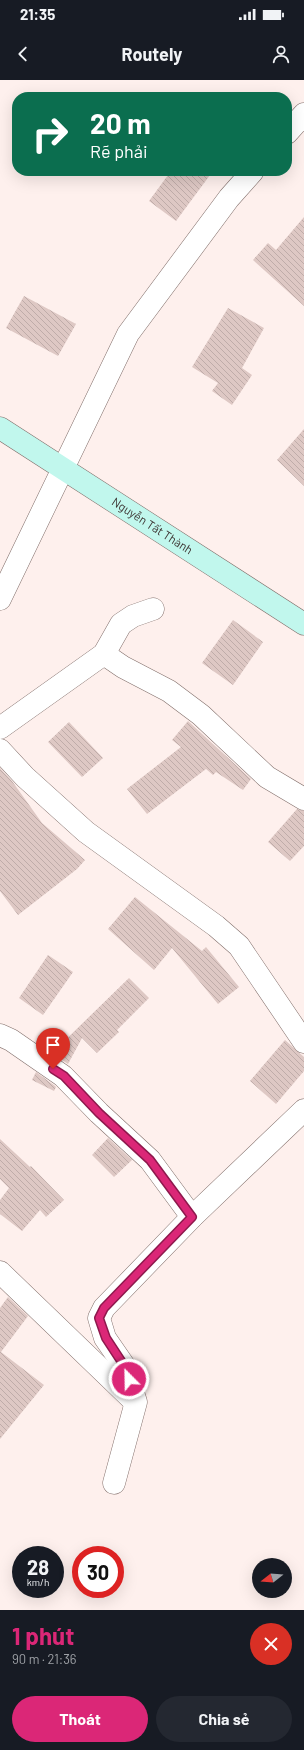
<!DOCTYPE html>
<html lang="vi">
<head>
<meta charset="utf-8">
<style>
	body { margin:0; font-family:Barlow,sans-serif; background:#242831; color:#f1f3f6; height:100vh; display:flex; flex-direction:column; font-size:15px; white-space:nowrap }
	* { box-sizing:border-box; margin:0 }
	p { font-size:13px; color:#9ea1a6 }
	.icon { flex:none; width:22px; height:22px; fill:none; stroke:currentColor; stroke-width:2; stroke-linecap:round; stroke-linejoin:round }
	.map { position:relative; height:1530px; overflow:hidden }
	.details { display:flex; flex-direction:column; background:#171b24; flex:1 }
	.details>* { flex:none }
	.guide { position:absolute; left:12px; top:12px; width:280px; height:84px; border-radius:16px; box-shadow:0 4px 16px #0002; background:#0b6e4f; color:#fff; overflow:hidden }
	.needle { width:26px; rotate:253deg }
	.fabs { position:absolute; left:252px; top:1478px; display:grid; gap:8px }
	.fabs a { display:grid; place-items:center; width:40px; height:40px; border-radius:50%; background:#171b24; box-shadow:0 4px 16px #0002; font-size:20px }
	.speed { position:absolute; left:12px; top:1466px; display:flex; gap:8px; font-size:20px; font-weight:700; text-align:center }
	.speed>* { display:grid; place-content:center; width:52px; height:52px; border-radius:50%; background:#171b24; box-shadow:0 4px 16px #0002; line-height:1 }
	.speed small { font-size:10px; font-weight:400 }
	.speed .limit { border:6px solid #d22; background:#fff; color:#111 }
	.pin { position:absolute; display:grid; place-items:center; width:34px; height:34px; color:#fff; margin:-41px -17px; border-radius:50% 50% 50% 0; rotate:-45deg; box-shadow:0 0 4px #0007 }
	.pin .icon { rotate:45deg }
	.me { position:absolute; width:44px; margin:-22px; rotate:337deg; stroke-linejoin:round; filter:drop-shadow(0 0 3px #0008) }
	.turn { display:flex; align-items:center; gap:14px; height:84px; padding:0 12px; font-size:18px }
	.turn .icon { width:52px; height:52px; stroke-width:2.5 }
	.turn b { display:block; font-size:28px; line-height:34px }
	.round { display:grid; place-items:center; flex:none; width:42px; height:42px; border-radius:21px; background:#242831 }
	.summary { display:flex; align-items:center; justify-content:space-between; height:68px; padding:0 12px }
	h1 { font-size:24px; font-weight:700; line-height:30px; color:#db2777 }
	.action { display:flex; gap:8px; margin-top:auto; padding:8px 12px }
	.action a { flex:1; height:46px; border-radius:24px; background:#db2777; color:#fff; font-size:16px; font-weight:700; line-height:46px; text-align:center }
	.action a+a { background:#242831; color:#f1f3f6 }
	.status { display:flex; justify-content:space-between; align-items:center; height:28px; padding:0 20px; background:#171b24; direction:ltr }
	.status svg { height:11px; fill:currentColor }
	header { display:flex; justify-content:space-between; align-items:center; height:52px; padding:0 12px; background:#171b24; font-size:18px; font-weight:700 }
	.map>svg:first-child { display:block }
</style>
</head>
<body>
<div class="status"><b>21:35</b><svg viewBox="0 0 49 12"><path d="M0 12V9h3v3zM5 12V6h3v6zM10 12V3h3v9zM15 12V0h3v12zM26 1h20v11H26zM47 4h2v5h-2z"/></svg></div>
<header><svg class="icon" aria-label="back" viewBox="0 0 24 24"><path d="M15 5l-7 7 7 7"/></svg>Routely<svg class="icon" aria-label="person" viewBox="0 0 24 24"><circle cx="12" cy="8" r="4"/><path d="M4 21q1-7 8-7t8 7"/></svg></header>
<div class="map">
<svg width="304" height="1530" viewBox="0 0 304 1530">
	<defs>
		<pattern id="building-back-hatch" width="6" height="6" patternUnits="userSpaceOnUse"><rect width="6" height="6" fill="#dec8c4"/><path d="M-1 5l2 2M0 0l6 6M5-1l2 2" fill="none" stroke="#bfaca9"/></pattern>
	</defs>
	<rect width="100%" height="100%" fill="#fef0ed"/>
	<g fill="url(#building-back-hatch)">
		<polygon points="171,91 213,91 176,141 149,121"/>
		<polygon points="304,137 304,226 253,180 268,163 276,170"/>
		<polygon points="24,216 76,244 58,276 6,248"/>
		<polygon points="228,228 264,248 242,288 252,295 232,325 212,311 218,303 192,287"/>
		<polygon points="304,349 304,406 277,380"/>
		<polygon points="233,540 263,562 233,605 202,583"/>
		<polygon points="188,641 251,699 243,710 216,692 213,695 206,689 147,734 127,709 181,667 172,660"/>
		<polygon points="69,642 103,678 82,697 48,662"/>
		<polygon points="0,688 12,701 42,743 85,780 77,789 18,835 0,811"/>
		<polygon points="297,729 304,731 304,766 290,781 268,762"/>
		<polygon points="135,817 202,871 206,867 239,907 218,924 172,868 154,890 108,849"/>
		<polygon points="48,875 73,892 43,935 19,918"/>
		<polygon points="129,898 149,918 117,950 119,952 97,973 82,958 68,984 52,973"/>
		<polygon points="285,960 304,977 304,991 276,1024 250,1001"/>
		<polygon points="36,992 55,1006 56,1007 54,1011 32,1000"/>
		<polygon points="108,1058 132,1080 114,1097 92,1075"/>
		<polygon points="0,1059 30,1087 31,1086 64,1120 46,1137 40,1130 22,1151 0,1134 0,1120 9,1108 0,1099"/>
		<polygon points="8,1217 28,1236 1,1272 44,1305 0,1359 0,1228"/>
	</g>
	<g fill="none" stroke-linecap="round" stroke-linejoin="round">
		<defs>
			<g id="minor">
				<polyline points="287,53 304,34"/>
				<polyline points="0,519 128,254 229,118 253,91"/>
				<polyline points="104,574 123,587 169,611 201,635 267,697 304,719"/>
				<polyline points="0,648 104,574 121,544 133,536 153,529"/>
				<polyline points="0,670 25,697 86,752 216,846 239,866 304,962"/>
				<polyline points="0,955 11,960 63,996 99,1033 150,1080 192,1137"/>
				<polyline points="0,1192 135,1322"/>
				<polyline points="114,1403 136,1322 125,1287 105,1258 99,1238 104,1228 192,1137 304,1030"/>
			</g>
			<g id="secondary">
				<path id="s1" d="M 0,348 L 304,544"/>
			</g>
		</defs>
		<use href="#minor" stroke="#816e6a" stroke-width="23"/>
		<use href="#secondary" stroke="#816e6a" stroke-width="23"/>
		<use href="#minor" stroke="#fff" stroke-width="22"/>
		<use href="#secondary" stroke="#c1f7ed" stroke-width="22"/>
	</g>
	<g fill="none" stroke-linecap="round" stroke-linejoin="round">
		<defs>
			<polyline id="route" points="53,989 64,996 99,1033 150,1080 192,1137 104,1228 99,1238 106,1258 125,1287 129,1299"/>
		</defs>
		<use href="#route" stroke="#8e194d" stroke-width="10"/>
		<use href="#route" stroke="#db2777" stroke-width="7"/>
	</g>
	<g text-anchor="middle" stroke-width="4" stroke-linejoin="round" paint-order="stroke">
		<g font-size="12" fill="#3d3432" stroke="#fef0ed">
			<text dy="4" stroke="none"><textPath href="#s1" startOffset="181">Nguyễn Tất Thành</textPath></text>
		</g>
	</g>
</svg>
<div class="fabs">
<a><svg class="needle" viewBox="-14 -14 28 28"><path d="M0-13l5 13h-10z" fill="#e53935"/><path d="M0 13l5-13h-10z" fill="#9ea1a6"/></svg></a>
</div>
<div class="speed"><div>28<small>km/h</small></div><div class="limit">30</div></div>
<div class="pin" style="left:53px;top:989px;background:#d93025"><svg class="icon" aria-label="arrive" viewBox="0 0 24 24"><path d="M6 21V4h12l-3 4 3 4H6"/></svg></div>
<svg class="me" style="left:129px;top:1299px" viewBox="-20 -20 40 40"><circle r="17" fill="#db2777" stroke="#fff" stroke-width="3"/><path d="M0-11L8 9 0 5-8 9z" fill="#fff"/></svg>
<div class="guide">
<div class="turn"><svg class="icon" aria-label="right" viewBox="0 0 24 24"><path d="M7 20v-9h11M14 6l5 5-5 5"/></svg><div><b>20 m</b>Rẽ phải</div></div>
</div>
</div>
<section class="details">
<div class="summary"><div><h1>1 phút</h1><p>90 m · 21:36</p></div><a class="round" style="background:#d93025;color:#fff"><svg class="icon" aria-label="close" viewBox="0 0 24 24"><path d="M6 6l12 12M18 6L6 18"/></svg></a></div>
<div class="action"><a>Thoát</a><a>Chia sẻ</a></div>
</section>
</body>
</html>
